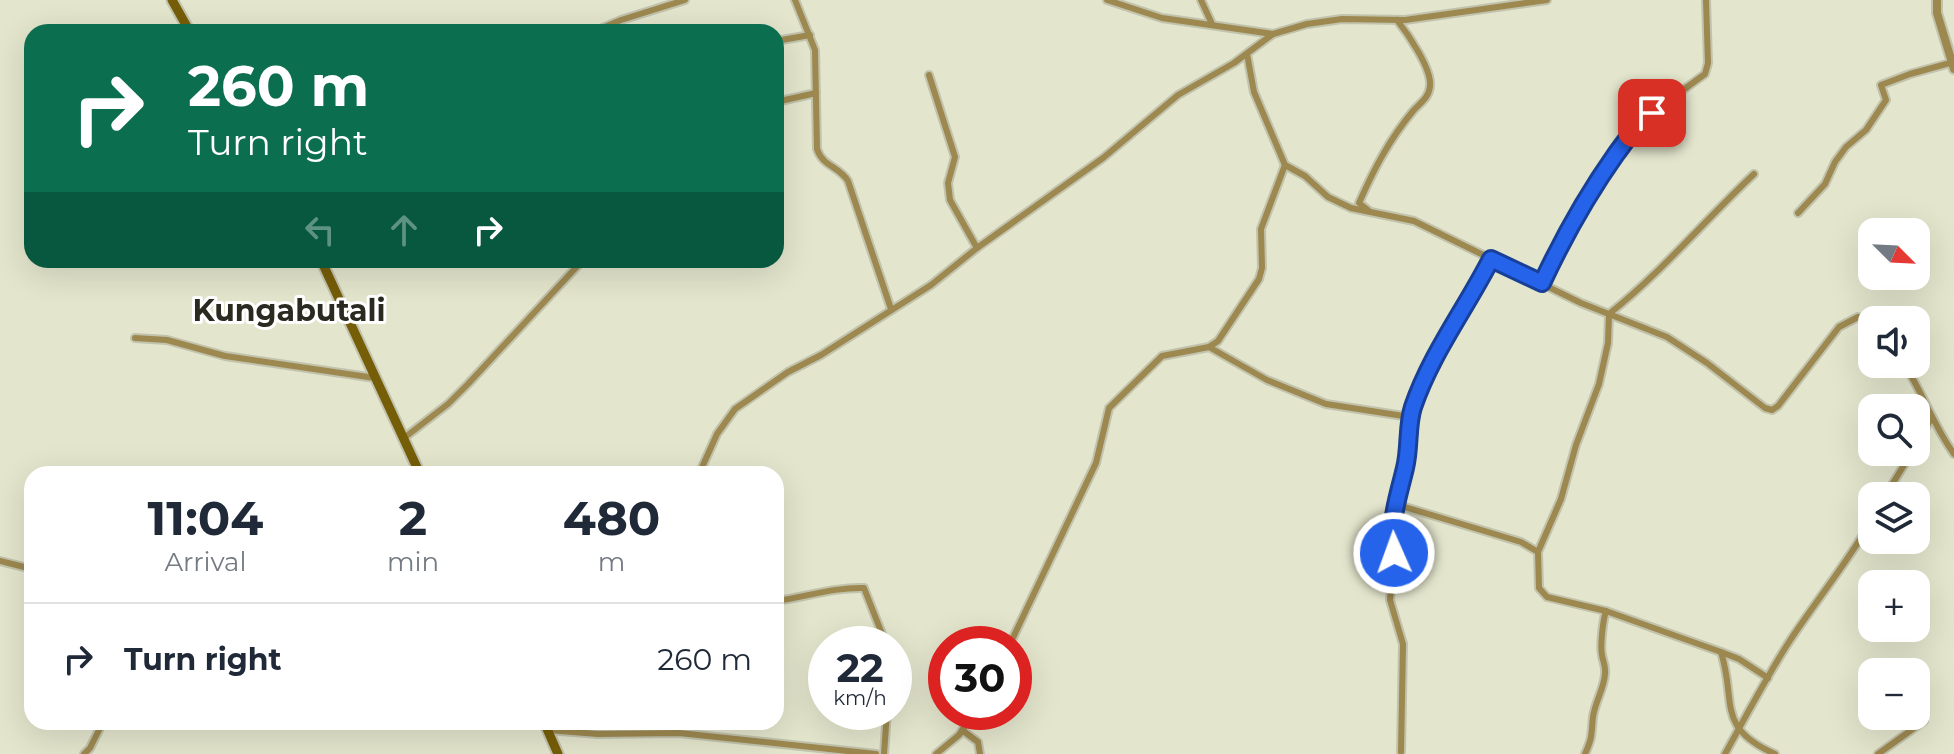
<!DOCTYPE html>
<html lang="en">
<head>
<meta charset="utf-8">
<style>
	body { margin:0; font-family:Montserrat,sans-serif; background:#f2f2f3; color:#1f2937; height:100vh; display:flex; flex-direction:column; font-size:30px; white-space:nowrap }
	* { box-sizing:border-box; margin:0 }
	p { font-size:26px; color:#747a83 }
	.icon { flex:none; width:44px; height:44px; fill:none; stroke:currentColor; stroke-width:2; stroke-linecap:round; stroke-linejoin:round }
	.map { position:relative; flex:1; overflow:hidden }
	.details { position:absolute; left:24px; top:466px; width:760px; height:264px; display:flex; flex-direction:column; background:#fff; border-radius:24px; box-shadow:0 8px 32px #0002 }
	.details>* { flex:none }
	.guide { position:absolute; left:24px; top:24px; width:760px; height:244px; border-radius:24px; box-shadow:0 8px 32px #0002; background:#0b6e4f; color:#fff; overflow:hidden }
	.needle { width:52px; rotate:114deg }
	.buttons { position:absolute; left:1858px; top:218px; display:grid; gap:16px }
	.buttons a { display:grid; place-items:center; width:72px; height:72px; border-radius:16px; background:#fff; box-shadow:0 8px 32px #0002; font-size:40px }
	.speed { position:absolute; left:808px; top:626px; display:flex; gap:16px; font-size:40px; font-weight:700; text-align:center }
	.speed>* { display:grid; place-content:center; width:104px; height:104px; border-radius:50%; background:#fff; box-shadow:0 8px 32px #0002; line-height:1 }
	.speed small { font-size:20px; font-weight:400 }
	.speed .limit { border:12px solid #d22; background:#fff; color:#111 }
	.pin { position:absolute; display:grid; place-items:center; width:68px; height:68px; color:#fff; margin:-34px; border-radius:16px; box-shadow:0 4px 12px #0006 }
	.me { position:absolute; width:88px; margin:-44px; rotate:358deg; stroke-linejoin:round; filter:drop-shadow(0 0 6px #0008) }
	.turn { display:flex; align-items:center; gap:28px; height:168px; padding:0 32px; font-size:36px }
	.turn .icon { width:104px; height:104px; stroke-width:2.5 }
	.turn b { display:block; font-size:56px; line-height:68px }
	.lanes { display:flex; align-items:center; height:76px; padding:0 32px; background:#0003; justify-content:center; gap:40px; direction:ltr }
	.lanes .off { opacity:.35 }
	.eta { display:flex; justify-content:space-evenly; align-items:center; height:136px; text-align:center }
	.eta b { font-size:48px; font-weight:700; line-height:56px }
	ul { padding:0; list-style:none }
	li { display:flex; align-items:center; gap:24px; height:112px; padding:0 32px; border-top:2px solid #e0e1e3 }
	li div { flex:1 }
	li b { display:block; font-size:30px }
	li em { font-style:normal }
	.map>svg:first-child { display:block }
</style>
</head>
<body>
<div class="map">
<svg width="1954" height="754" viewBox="0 0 1954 754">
	<rect width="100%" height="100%" fill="#e3e5cc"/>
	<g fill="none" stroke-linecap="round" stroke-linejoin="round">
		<defs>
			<g id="minor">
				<path d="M 795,0 L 815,50 L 817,149 C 823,167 839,166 848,181 L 891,309"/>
				<polyline points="1107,0 1162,18 1273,34"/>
				<polyline points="1201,0 1212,24"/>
				<polyline points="593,32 621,20 685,0"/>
				<polyline points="776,41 810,35"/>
				<polyline points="1247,54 1254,92 1285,165 1305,176 1328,197 1351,208 1414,221 1581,303 1667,337 1707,363 1765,408 1772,410 1778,406 1839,327 1858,317 1872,324"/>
				<polyline points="929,75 955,157 948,183 950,200 977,248"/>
				<polyline points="776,102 816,93"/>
				<path d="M 1368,210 L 1359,203 C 1374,169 1389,140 1413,111 C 1420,103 1429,98 1430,86 C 1432,69 1408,34 1397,20"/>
				<polyline points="1798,213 1825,184 1835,162 1846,147 1866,130 1886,100 1881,85 1910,74 1954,62"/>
				<polyline points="1542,283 1574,219 1635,125 1705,74 1708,63 1706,0"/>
				<polyline points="135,338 167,340 225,356 375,378"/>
				<polyline points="1209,347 1267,380 1326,404 1410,417"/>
				<path d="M 1904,364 C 1923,393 1933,425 1954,454"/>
				<polyline points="404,438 448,404 468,384 583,260"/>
				<polyline points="1916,444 1931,419"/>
				<polyline points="699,474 717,434 735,409 788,372 821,355 931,285 977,248 1103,158 1178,95 1234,63 1273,34 1307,24 1342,19 1405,20 1547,0"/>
				<polyline points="1885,496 1912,452"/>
				<path d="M 1395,504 L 1521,542 L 1538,552 L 1539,588 L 1547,597 L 1606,611 L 1721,652 C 1737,703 1715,727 1775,754"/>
				<path d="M 1538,552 L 1561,499 L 1576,445 L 1599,384 L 1608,343 L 1609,314 C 1662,272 1705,220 1754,174"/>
				<polyline points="0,561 32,569"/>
				<path d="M 776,601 C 806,597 834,587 864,588 L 886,644"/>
				<polyline points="1010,644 1096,463 1109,408 1162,356 1209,347 1218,341 1259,279 1262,268 1261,229 1285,165"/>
				<polyline points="1721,652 1739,659 1768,678"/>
				<polyline points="894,663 896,668 894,675"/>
				<polyline points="548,730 598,734 679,733 876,754"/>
				<polyline points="962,730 978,742 980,754"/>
				<polyline points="1401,752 1403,644 1390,600 1394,553 1391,528 1409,449 1410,417 1417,397 1491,259"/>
				<polyline points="84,754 90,748 103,722"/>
				<polyline points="884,754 887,712"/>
				<polyline points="936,754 959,735 975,712"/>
				<path d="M 1585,754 C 1593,736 1591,735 1593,717 C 1595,702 1604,689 1605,674 C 1606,666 1603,662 1602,655 C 1600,646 1603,620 1606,611"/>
				<path d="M 1725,754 C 1746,716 1766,678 1789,642 C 1816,601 1847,563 1872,520"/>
				<polyline points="1878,754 1924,721"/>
			</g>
			<polyline id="tertiary" points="1937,0 1937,13 1954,69"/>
			<g id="secondary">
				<polyline points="172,0 190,32"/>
				<polyline points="321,260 420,474"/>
				<polyline points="544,722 558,754"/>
			</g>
		</defs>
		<use href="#minor" stroke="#c2c3ad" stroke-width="10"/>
		<use href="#tertiary" stroke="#c2c3ad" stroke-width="12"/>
		<use href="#secondary" stroke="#c2c3ad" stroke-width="13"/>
		<use href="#minor" stroke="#9d884f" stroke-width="6"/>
		<use href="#tertiary" stroke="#9d884f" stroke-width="8"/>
		<use href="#secondary" stroke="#765d07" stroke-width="9"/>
	</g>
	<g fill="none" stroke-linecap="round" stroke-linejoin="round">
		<defs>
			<path id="route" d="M 1394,553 C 1389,521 1398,498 1405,468 C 1410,448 1407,425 1413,407 C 1431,354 1466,308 1491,259 L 1542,283 C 1563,238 1587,195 1616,154 C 1628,138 1636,125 1652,113"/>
		</defs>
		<use href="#route" stroke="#184099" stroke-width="20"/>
		<use href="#route" stroke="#2563eb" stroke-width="14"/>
	</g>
	<g text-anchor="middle" stroke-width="6" stroke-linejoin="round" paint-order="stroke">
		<g font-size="30" font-weight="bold" fill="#2a2a21" stroke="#fff">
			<text x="289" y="321">Kungabutali</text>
		</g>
	</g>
</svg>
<div class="buttons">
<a><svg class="needle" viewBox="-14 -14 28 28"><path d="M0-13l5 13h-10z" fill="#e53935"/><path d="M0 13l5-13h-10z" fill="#747a83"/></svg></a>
<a><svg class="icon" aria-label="sound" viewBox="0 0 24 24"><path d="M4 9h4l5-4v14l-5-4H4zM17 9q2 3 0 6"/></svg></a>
<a><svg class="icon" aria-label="search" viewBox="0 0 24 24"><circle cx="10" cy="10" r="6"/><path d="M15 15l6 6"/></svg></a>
<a><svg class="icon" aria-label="layers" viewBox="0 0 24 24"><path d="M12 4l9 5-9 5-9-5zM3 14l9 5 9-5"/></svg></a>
<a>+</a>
<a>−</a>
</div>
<div class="speed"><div>22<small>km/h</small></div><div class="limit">30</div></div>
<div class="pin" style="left:1652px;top:113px;background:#d93025"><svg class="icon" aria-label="arrive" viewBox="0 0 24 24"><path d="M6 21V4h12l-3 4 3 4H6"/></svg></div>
<svg class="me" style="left:1394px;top:553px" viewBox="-20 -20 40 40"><circle r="17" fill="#2563eb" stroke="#fff" stroke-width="3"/><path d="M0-11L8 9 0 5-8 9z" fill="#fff"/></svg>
<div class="guide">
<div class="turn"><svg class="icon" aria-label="right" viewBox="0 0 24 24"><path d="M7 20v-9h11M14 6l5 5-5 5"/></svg><div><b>260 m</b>Turn right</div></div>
<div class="lanes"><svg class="icon off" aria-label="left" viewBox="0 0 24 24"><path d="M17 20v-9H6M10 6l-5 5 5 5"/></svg><svg class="icon off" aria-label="ahead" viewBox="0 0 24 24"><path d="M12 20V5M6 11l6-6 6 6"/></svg><svg class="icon" aria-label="right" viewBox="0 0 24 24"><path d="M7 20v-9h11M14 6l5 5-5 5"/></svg></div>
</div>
<section class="details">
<div class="eta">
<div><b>11:04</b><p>Arrival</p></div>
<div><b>2</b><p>min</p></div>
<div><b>480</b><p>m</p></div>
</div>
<ul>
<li><svg class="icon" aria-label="right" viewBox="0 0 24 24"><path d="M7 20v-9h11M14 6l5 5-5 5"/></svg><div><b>Turn right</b></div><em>260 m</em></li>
</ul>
</section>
</div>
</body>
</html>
